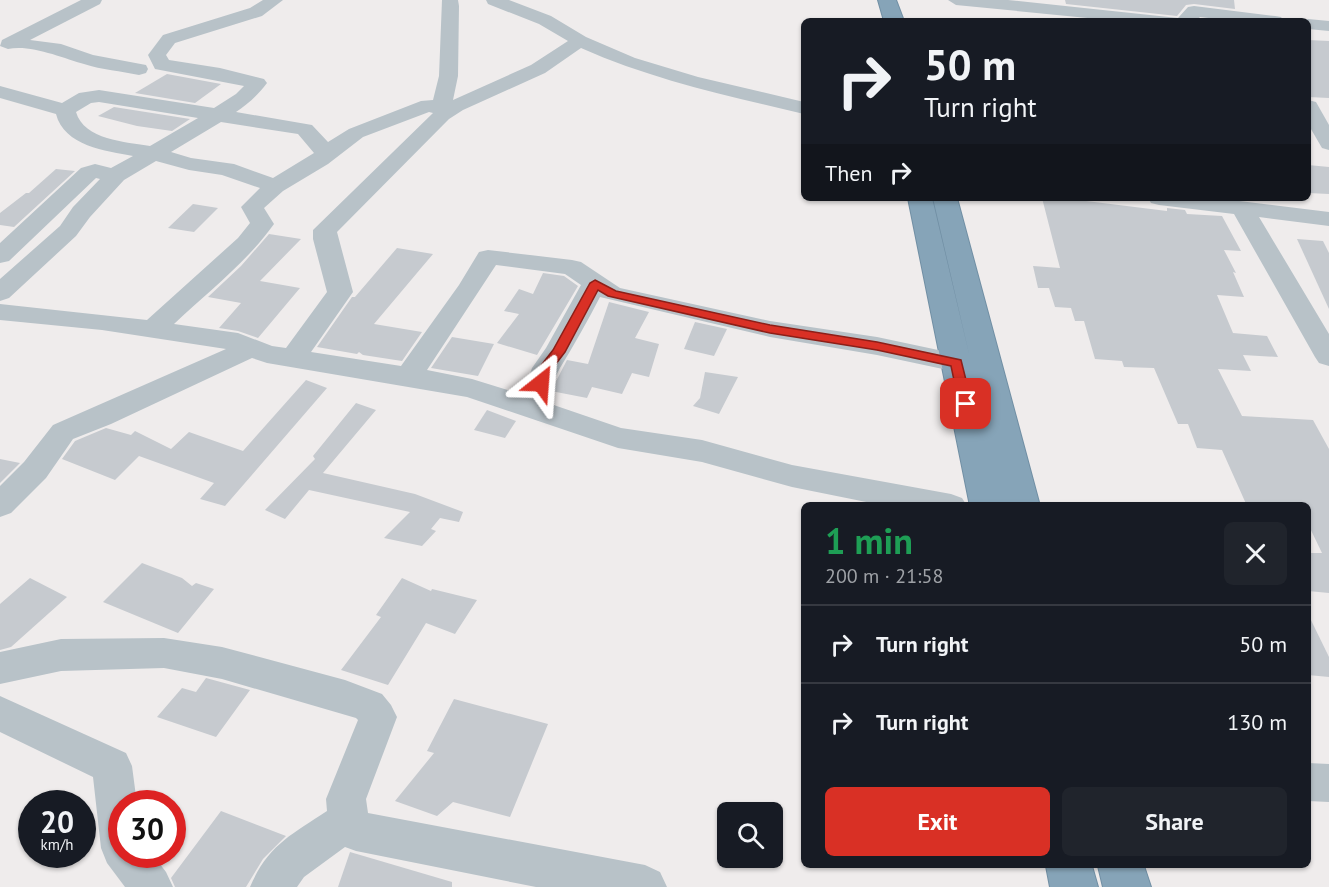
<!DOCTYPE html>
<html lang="en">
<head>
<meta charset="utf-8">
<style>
	body { margin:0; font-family:"PT Sans",sans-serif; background:#20242c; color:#f1f3f6; height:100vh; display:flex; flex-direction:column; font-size:22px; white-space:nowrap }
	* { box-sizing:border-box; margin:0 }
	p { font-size:20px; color:#9ea1a6 }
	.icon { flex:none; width:33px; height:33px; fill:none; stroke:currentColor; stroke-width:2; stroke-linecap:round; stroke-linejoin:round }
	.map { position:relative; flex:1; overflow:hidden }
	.panel { position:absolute; left:801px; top:502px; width:510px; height:366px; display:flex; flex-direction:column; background:#171b24; border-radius:9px; box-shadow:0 2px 4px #0004 }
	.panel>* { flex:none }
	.top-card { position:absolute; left:801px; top:18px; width:510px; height:183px; border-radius:9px; box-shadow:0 2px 4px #0004; background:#171b24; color:#f1f3f6; overflow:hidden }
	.fabs { position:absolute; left:717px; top:802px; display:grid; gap:12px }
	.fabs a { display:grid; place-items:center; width:66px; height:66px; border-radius:9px; background:#171b24; box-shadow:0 2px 4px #0004; font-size:30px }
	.speed { position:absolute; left:18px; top:790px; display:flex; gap:12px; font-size:30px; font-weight:700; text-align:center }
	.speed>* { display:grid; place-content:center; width:78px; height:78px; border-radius:50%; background:#171b24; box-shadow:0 2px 4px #0004; line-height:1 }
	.speed small { font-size:15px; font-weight:400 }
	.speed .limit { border:9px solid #d22; background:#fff; color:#111 }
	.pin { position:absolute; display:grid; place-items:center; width:51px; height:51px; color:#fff; margin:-26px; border-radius:12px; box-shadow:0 3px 9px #0006 }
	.me { position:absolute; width:66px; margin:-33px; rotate:28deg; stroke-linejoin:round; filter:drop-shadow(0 0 4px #0008) }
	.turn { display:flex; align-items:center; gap:21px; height:126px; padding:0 24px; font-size:27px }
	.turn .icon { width:78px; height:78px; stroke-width:2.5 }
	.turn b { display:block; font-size:42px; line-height:51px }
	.then { display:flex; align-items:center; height:57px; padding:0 24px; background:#0003; gap:12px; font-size:22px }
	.round { display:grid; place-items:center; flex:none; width:63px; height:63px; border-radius:9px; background:#20242c }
	.head { display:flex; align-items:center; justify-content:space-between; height:102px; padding:0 24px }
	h1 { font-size:36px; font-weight:600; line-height:45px; color:#1e9e55 }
	.primary-button { display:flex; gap:12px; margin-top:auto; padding:12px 24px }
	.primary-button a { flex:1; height:69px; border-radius:9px; background:#d93025; color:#fff; font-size:24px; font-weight:600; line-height:69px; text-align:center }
	.primary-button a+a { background:#20242c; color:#f1f3f6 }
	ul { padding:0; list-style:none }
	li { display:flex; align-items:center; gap:18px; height:78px; padding:0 24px; border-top:2px solid #363941 }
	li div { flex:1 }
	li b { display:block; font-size:22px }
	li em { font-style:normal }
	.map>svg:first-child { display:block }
</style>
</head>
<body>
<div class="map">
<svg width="1329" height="887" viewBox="0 0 1329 887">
	<rect width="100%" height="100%" fill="#efecec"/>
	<g fill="#c6cacf">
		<polygon points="1065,0 1234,0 1235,9 1194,4 1186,5 1177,16 1066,4"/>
		<polygon points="1308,40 1329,41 1329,98 1308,97"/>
		<polygon points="167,74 221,84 195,103 135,93"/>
		<polygon points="114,107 190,119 172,131 137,126 98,116"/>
		<polygon points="1308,165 1329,167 1329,194 1308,193"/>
		<polygon points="56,169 75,171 14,227 0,225 0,213 26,193 29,193"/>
		<polygon points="1042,198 1062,198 1167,211 1167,208 1185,210 1187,214 1222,216 1241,251 1224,250 1236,273 1233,272 1244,297 1217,295 1233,333 1267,336 1278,357 1243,355 1251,371 1218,369 1242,416 1313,420 1329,449 1329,593 1308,591 1308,553 1322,553 1308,524 1308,506 1247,506 1222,450 1197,448 1188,424 1178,424 1154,368 1124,367 1122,361 1095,359 1084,321 1075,321 1071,308 1055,307 1049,288 1038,288 1033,266 1060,268"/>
		<polygon points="193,204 218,208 194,232 168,228"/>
		<polygon points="269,234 301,239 260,281 300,288 258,338 238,331 219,328 241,303 208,297 241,266"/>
		<polygon points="1297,239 1323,241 1329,253 1329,309"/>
		<polygon points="397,248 433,254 374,324 422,332 402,361 363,355 359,352 357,354 317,347 352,297 355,297"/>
		<polygon points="543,273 564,276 578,286 537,355 497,343 519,314 504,311 519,289 533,294"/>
		<polygon points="609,302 649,312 635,338 659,344 649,377 632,373 622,394 592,387 587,398 551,391 567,360 588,364"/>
		<polygon points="695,322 727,329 714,356 684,349"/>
		<polygon points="452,337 494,344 478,376 431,368"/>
		<polygon points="705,372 738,377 719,414 693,406 700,398"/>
		<polygon points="306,380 327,388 225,506 200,499 214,483 139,456 115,480 62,459 75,441 106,428 131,435 135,431 171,449 189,432 243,451"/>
		<polygon points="356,403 376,410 323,473 415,494 463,512 459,522 440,518 431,529 436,531 422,546 384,538 410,512 309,490 285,519 265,510 315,459 313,456"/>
		<polygon points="487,410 516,421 505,438 474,430"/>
		<polygon points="0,459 20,463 0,483"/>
		<polygon points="142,563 182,578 192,586 196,583 214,589 178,633 103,602"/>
		<polygon points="30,578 67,597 11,647 0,650 0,604"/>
		<polygon points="402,578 431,591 432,589 477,600 455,634 426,623 388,685 341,670 381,617 376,615"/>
		<polygon points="1308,614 1329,657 1329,677 1308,675"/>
		<polygon points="206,678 250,690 216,737 157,717 182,688 196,692"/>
		<polygon points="454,699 548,724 510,817 453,802 437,816 395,801 434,753 427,751"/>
		<polygon points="221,811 286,836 263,859 246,887 175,887 171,878"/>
		<polygon points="350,852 452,882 452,887 338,887"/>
	</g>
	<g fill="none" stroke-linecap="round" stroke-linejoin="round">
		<defs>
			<g id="highway">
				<polygon points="878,0 896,0 904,21 884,21"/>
				<polygon points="908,198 932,198 970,358 933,198 957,198 1040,506 970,506"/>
				<polygon points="1046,866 1092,866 1098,887 1050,887"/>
				<polygon points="1098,866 1144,866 1151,887 1103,887"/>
			</g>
		</defs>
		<use href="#highway" stroke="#718fa4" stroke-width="2"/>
		<g fill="#b8c2c8" fill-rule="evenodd">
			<path d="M 81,0 L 102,0 L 100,4 L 30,40 L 61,44 L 93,55 L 146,65 L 148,69 L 146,73 L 139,75 C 121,71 102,70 84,64 C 63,58 30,44 8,49 L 0,46 L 2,40 Z"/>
			<path d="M 263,0 L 283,0 L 262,16 L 175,43 L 166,55 L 169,60 L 220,68 L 264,79 L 267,83 C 258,95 248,104 236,112 L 312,125 L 328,142 L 349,129 L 421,101 L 433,100 L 439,76 L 442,0 L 458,0 L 459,6 L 458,76 L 453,100 L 531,65 L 568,41 L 539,24 L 488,4 L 486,0 L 509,0 L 551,16 L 586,37 L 635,58 L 698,77 L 804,102 L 804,114 C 728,96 653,80 581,48 L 545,73 L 463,110 L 449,119 L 337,232 L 353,292 L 311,352 L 401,366 L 459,285 L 479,252 L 488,250 L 572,260 L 581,262 L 620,288 L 770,321 L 877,337 L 957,354 L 967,357 L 971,363 L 967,369 L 957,372 L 877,355 L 770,337 L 600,297 C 587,322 574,345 560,368 C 553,381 552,388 542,401 L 621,428 L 702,440 L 792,465 L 951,494 L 962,498 L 967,506 L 886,506 L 792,487 L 702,462 L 618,448 L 467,397 L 267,363 L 252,358 L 111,424 L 73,439 L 46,478 L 11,513 L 0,517 L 0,486 L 24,462 L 53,425 L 226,349 L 102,330 L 0,320 L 0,304 L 147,320 L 238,238 L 250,223 L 241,207 L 260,188 L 222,175 L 189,170 L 156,161 L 124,180 L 90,217 L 76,236 L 9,298 L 0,301 L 0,279 L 60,226 L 73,207 L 100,179 L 96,178 L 9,261 L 0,263 L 0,243 L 81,168 L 95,164 L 111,168 L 133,156 C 106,151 64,146 56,114 L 0,98 L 0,86 L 62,103 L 79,93 L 99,90 L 214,108 L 236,94 L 244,86 L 155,69 L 148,55 L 163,35 L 250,8 ZM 99,102 L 198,118 L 150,146 C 126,142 84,140 76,112 L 91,103 ZM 429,112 L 433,113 L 313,230 L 313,239 L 327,292 L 286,348 L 272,346 L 238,333 L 174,324 C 207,293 247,262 274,224 L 264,208 L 283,191 L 328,164 L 363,137 ZM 221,122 L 298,134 L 314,153 L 273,178 L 234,164 L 191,158 L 171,152 ZM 496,265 L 565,274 L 581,285 L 546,348 L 532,368 L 528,380 L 517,393 L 472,379 L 427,370 Z"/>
			<polygon points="948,0 1008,0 1178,18 1188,7 1194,6 1275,16 1281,17 1284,21 1233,21 1200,17 1196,21 1118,21 956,5"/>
			<polygon points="1308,19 1329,21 1329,31 1308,29 1308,21 1301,21"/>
			<polygon points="1308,100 1316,102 1329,125 1329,150 1322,148 1308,124"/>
			<polygon points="1148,198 1215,198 1329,212 1329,226 1259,217 1329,334 1329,366 1319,363 1315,357 1234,214 1159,205 1151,203"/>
			<path d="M 164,638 L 222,647 L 345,680 L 382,694 L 391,705 L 397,717 L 366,799 L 368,813 L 645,865 L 660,872 L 667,887 L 536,887 L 356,851 L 345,847 L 304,877 L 297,887 L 250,887 C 268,845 291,835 327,811 L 326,799 L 358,720 L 356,718 L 222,679 L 164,668 L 61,671 L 0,684 L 0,652 L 61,639 Z"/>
			<polygon points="0,696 126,753 132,766 137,804 122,804 122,855 153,855 166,872 173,887 125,887 107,863 101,848 93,777 0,732"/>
			<polygon points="1308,763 1329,764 1329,802 1308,801"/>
		</g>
		<use href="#highway" fill="#86a4b8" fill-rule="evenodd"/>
	</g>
	<polygon fill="#d93025" stroke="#8d1f18" stroke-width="1.5" points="595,280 616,291 770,325 877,342 961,360 972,404 966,408 959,404 951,366 877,350 770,333 608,296 598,290 565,352 552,369 546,386 537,386 535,383 539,368 553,350 590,283"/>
</svg>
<div class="fabs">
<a><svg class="icon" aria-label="search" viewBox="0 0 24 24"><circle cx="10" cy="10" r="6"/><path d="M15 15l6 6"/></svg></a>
</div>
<div class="speed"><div>20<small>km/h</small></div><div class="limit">30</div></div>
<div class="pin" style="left:966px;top:404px;background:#d93025"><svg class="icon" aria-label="arrive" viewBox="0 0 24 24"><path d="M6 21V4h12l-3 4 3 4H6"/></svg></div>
<svg class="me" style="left:541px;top:383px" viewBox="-20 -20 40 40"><path d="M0-17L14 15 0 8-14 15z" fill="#d93025" stroke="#fff" stroke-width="4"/></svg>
<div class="top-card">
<div class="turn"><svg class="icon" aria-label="right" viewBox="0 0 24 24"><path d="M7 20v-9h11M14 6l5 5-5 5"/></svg><div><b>50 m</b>Turn right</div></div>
<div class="then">Then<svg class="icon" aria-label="right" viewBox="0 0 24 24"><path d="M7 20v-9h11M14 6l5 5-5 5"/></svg></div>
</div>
<section class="panel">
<div class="head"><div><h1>1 min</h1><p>200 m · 21:58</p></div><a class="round"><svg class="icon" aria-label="close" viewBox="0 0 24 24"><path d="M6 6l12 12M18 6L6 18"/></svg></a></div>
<ul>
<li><svg class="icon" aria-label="right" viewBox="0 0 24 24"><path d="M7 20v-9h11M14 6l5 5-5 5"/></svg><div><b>Turn right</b></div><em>50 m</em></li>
<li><svg class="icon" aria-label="right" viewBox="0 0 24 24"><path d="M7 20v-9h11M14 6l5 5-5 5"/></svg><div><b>Turn right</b></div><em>130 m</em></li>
</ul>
<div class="primary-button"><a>Exit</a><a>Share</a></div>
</section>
</div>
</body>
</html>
